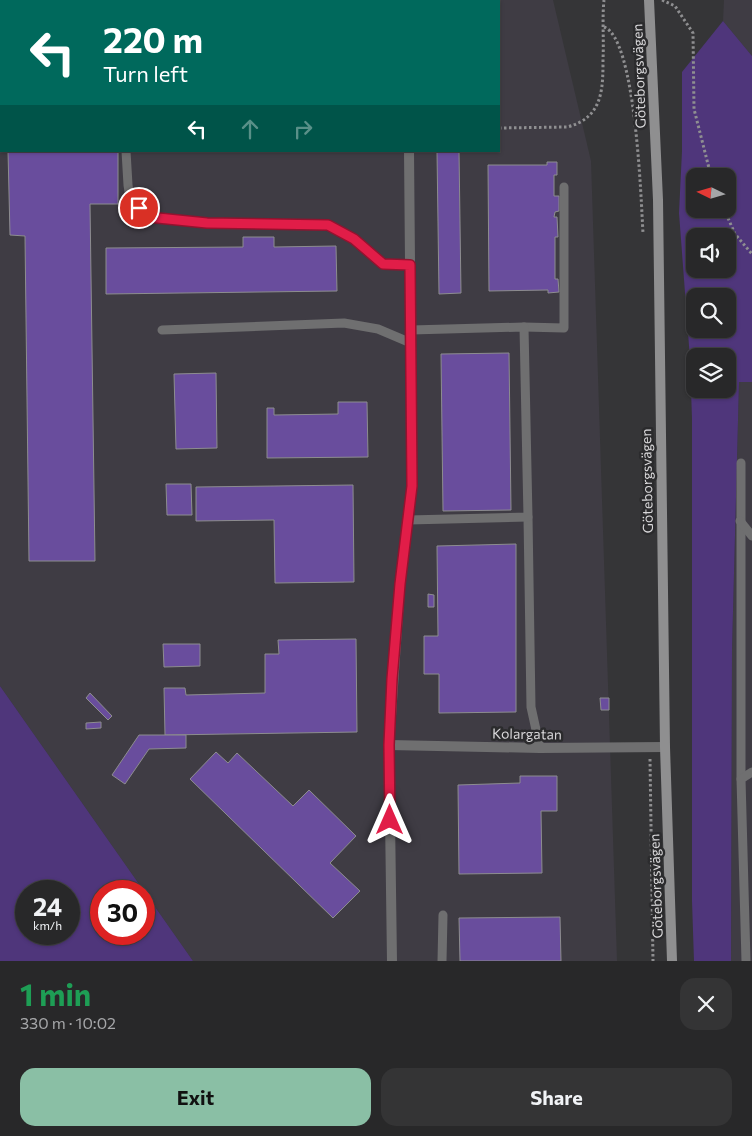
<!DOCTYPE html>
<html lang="en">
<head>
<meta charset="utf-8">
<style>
	body { margin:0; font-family:Commissioner,sans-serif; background:#343435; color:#f1f3f6; height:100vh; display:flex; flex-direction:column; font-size:19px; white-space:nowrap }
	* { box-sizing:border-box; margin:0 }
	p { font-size:16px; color:#a5a6a8 }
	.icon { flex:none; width:28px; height:28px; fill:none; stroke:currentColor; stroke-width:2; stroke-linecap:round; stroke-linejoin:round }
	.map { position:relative; height:961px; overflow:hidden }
	.details { display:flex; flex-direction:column; background:#282829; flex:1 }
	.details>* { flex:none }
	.guide { position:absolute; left:0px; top:0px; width:500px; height:152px; box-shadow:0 1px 4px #0004,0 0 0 1px #444446; background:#00695c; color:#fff; overflow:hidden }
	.needle { width:32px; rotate:275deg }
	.buttons { position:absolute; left:686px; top:168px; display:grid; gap:10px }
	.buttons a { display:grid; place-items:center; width:50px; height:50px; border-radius:10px; background:#282829; box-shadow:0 1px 4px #0004,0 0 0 1px #444446; font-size:25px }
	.speed { position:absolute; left:15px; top:880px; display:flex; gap:10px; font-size:25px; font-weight:700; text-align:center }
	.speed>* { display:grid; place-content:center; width:65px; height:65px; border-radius:50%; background:#282829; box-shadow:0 1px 4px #0004,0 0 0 1px #444446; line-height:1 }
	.speed small { font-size:12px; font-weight:400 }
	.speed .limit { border:8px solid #d22; background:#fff; color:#111 }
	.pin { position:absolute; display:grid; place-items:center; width:42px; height:42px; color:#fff; margin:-21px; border:2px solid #fff; border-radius:50%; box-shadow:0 1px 5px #0007 }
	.me { position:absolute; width:55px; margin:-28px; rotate:0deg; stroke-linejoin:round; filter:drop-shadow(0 0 4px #0008) }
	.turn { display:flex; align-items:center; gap:18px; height:105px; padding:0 20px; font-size:22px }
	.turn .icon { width:65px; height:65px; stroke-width:2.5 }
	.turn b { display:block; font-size:35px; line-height:42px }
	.lanes { display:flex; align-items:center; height:48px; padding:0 20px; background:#0003; justify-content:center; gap:25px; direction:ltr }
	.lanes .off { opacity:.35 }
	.round { display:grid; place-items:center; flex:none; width:52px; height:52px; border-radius:15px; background:#343435 }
	.overview { display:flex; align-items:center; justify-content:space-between; height:85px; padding:0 20px }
	h1 { font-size:30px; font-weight:700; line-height:38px; color:#1e9e55 }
	.cta { display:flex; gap:10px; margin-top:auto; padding:10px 20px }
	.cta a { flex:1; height:58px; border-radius:15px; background:#8abfa5; color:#111; font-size:20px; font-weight:700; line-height:58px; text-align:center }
	.cta a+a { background:#343435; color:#f1f3f6 }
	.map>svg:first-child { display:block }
</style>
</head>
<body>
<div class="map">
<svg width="752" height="961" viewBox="0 0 752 961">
	<rect width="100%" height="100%" fill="#353537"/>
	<g fill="#3f3c44" fill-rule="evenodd">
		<path d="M 0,0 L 553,0 L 591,161 L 617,961 L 193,961 L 0,686 ZM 1,1 L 499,1 L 499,151 L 1,151 Z"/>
		<polygon points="724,0 752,0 752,56 723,21"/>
		<polygon points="739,381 752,382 752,961 731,961 732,650"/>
	</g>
	<g fill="#4f367b" fill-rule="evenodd">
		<path d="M 723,21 L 752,56 L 752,382 L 739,382 L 732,650 L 731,961 L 694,961 L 692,901 L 692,419 L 690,359 L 679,213 L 682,151 L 682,72 ZM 695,176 L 728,176 L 728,209 L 695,209 ZM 695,236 L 728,236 L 728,269 L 695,269 ZM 695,296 L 728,296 L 728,329 L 695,329 ZM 695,356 L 728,356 L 728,389 L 695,389 Z"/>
		<path d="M 0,686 L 193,961 L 0,961 ZM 26,891 L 69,891 L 69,934 L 26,934 ZM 101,891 L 144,891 L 144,934 L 101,934 Z"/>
	</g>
	<g fill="#694d9d" stroke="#8d8d8f">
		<rect x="22" y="0" width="94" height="1"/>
		<polygon points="8,151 118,151 118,204 90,204 95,561 29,561 25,236 10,235"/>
		<polygon points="437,151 459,151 461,293 439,294"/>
		<polygon points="547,162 557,162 557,175 554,175 554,196 559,196 559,211 555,212 554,217 557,217 558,237 555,237 555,279 558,279 559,292 548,293 548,290 489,291 488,165 547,165"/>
		<polygon points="243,237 274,237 274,247 336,246 337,291 106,294 106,248 243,247"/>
		<polygon points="509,353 511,510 443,511 441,354"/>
		<polygon points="216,373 217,448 176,449 174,374"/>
		<polygon points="338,402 367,402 368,457 267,458 267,408 274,408 274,415 338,414"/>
		<polygon points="166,484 191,484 192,515 167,515"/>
		<polygon points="353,485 354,582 275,583 274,520 196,521 196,487"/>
		<polygon points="516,544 516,712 439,713 439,674 424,674 424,636 438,636 437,546"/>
		<polygon points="428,594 434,595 434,607 428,607"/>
		<polygon points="356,639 357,732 165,735 164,688 185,688 186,695 265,693 265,654 279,654 278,640"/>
		<polygon points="163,644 200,644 200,666 164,667"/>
		<polygon points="90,693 112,716 108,720 86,698"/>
		<polygon points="600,698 609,698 609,710 601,710"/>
		<polygon points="101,722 101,728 86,729 86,723"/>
		<polygon points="139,735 186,735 186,748 149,749 125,784 112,775"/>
		<polygon points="216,752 228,763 237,753 293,806 309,790 356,836 330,863 360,891 333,918 190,779"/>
		<polygon points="520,776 557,776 557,811 541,811 542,873 459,874 458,785 520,783"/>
		<polygon points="560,917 561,961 460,961 459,918"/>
	</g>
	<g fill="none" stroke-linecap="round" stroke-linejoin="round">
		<g stroke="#8f8f91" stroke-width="3" stroke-dasharray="2.5 2.5" stroke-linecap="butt">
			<polyline points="662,0 675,6 693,33 694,109 711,176"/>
			<path d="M 604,27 C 636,38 641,200 643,233"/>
			<path d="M 499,128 L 567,127 C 603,118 603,89 603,59 C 604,39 602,19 604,0"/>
			<polyline points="724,209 735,234 752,254"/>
			<polyline points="650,759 653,961"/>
		</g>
		<g stroke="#6f6f70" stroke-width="9">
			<polyline points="123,0 123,1"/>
			<polyline points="185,0 186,1"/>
			<polyline points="359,1 361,0"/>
			<polyline points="126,151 128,185 130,198 148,217 207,223 329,225 354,239 383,264 410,265"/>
			<polyline points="524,327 564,328 564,187"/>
			<polyline points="162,330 344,323 378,329 411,343"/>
			<polyline points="741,463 741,779"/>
			<polyline points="528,517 531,707 540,748"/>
			<polyline points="408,520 528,517 524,327 411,330"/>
			<polyline points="740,521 752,536"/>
			<polyline points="442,961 443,915"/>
			<polyline points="746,961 741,779 752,772"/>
		</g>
		<g stroke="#6f6f70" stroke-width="10">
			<polyline points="378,0 379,1"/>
			<polyline points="389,745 540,748 665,747"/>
			<polyline points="392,961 389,745 400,584 412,485 409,151"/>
		</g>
		<polyline stroke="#8f8f90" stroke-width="10" points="649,0 658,200 665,747 672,961"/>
	</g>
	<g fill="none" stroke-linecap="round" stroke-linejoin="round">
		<defs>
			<polyline id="route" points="139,208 148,217 207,223 328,225 354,239 383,264 410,265 412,486 400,584 392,679 389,745 390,820"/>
		</defs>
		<use href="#route" stroke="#92132f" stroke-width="12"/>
		<use href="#route" stroke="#e11d48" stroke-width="9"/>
	</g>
	<g text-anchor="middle" stroke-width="5" stroke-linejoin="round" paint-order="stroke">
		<g font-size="14" fill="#d9d8da" stroke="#2b2b2d">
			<text transform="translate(639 76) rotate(-92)" y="5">Göteborgsvägen</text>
			<text transform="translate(647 481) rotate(-91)" y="5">Göteborgsvägen</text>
			<text transform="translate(527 734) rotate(1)" y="5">Kolargatan</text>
			<text transform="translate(656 886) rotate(-92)" y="5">Göteborgsvägen</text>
		</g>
	</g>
</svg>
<div class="buttons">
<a><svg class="needle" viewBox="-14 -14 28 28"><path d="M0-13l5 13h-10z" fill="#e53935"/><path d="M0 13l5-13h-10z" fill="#a5a6a8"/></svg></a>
<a><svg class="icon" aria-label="sound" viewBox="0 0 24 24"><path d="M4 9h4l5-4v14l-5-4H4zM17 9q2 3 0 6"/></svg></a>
<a><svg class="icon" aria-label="search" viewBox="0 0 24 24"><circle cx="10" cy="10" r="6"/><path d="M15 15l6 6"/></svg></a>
<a><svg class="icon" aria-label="layers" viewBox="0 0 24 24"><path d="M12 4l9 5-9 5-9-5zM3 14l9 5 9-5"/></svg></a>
</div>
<div class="speed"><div>24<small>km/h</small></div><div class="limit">30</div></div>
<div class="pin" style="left:139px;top:208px;background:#d93025"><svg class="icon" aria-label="arrive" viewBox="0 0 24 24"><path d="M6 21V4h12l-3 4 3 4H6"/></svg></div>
<svg class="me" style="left:390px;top:820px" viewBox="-20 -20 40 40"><path d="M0-17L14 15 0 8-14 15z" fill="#e11d48" stroke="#fff" stroke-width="4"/></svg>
<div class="guide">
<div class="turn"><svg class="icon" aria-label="left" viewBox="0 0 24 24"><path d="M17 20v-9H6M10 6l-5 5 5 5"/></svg><div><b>220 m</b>Turn left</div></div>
<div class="lanes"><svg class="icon" aria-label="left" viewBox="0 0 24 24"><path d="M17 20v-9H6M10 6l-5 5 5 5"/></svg><svg class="icon off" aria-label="ahead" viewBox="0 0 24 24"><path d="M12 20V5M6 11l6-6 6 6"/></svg><svg class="icon off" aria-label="right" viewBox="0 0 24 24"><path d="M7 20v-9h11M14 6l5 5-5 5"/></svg></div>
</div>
</div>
<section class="details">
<div class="overview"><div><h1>1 min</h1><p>330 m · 10:02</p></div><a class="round"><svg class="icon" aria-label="close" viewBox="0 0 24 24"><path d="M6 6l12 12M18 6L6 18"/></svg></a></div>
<div class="cta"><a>Exit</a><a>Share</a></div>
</section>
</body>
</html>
